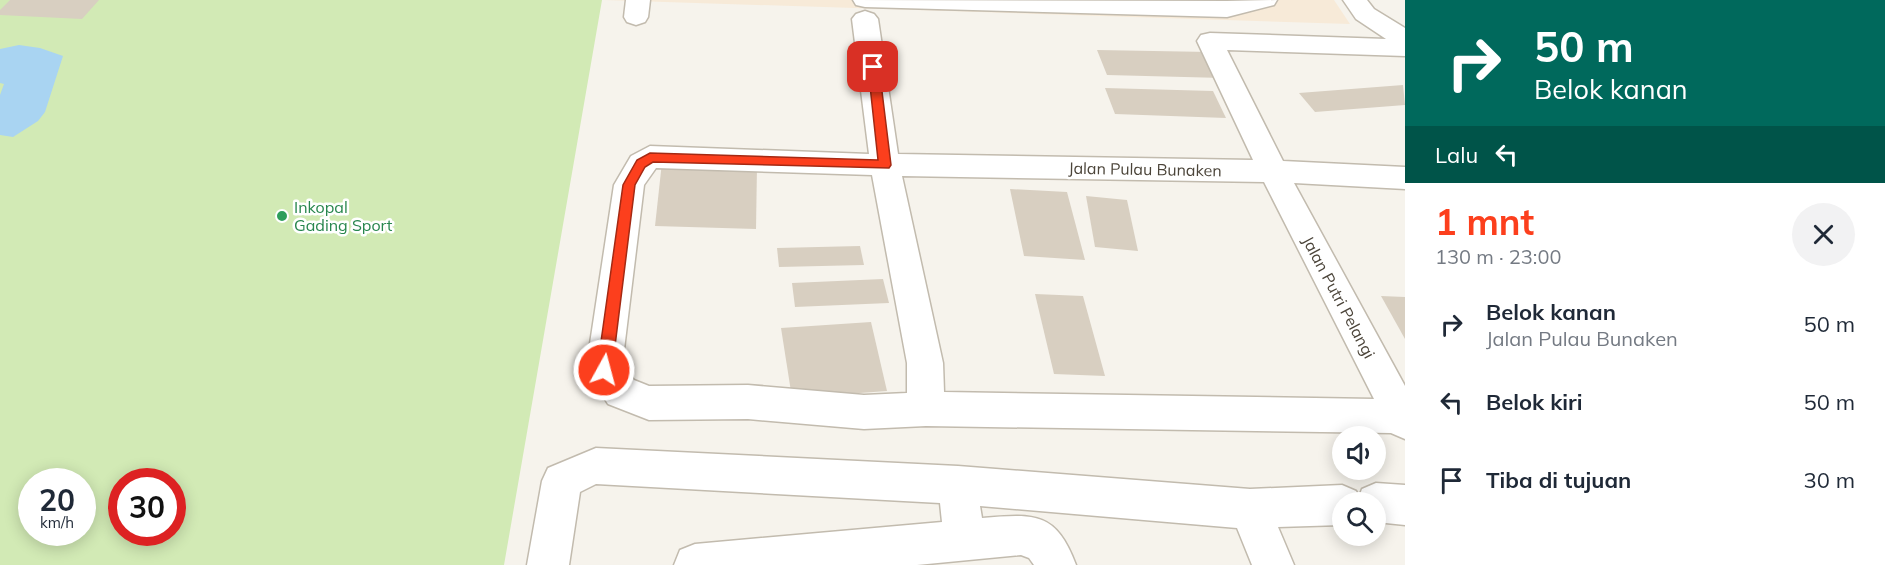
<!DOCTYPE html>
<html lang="id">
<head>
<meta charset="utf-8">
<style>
	body { margin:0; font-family:Mulish,sans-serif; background:#f2f2f3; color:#1f2937; height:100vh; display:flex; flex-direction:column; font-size:22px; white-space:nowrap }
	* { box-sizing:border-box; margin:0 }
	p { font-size:20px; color:#747a83 }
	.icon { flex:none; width:33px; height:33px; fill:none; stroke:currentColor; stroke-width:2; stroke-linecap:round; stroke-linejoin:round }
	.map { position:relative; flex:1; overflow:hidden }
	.drawer { display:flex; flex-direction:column; background:#fff; width:480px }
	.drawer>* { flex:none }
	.banner { background:#00695c; color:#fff; overflow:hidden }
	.controls { position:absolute; left:1332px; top:426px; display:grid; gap:12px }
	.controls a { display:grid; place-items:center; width:54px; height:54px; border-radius:50%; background:#fff; box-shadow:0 3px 15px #0003; font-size:30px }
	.speed { position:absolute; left:18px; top:468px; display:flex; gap:12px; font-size:30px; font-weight:700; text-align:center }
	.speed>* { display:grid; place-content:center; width:78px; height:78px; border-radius:50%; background:#fff; box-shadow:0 3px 15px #0003; line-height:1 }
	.speed small { font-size:15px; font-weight:400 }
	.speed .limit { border:9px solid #d22; background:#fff; color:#111 }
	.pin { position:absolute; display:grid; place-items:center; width:51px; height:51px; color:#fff; margin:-26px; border-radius:12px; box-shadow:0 3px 9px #0006 }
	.me { position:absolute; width:66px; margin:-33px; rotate:7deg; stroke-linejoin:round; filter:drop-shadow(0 0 4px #0008) }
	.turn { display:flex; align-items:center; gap:21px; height:126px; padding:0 30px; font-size:27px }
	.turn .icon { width:78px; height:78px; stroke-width:2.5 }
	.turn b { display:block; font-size:42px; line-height:51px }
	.then { display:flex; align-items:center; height:57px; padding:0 30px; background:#0003; gap:12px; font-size:22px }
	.round { display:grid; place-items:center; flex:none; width:63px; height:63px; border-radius:32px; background:#f2f2f3 }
	.head { display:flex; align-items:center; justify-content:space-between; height:102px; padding:0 30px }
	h1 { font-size:36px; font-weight:700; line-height:45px; color:#fc3f1d }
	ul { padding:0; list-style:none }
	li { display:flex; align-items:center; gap:18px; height:78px; padding:0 30px }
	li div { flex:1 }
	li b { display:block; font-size:22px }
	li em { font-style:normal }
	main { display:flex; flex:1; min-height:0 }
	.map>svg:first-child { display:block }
</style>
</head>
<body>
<main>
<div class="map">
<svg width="1405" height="565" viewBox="0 0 1405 565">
	<rect width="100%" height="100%" fill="#f6f3ec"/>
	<polygon fill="#f7ead8" points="604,0 1334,0 1350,24"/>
	<path fill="#d2eab5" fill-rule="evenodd" d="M 0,0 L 602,0 L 504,565 L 0,565 ZM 32,482 L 82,482 L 82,532 L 32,532 ZM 122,482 L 172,482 L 172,532 L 122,532 Z"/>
	<polygon fill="#a9d4f2" points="19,45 40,48 63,56 45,112 38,121 13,137 0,135 0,95 4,84 0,83 0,49"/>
	<g fill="#d8cfc1">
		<polygon points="10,0 99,0 82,19 0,15 0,10"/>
		<polygon points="1097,50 1210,52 1223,78 1107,75"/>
		<polygon points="1403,85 1405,105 1315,112 1299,93"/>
		<polygon points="1105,88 1213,91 1226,118 1115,114"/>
		<polygon points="662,162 757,165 756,229 655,226"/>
		<polygon points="1010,189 1067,192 1085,260 1024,256"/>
		<polygon points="1086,196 1127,200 1138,251 1095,247"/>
		<polygon points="860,246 864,265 779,267 777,248"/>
		<polygon points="883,279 889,303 795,307 792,283"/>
		<polygon points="1035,294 1083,296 1105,376 1054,374"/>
		<polygon points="1381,296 1405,297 1405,339"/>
		<polygon points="871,322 887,391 792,398 781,328"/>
	</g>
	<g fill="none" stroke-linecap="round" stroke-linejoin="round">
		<defs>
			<g id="minor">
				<polygon points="626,0 650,0 648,17 645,22 636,25 627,22 624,17"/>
				<polygon points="853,0 1227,1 1277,0 1274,5 1227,17 865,7 856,5"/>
				<path d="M 1343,0 L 1367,0 L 1374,9 L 1405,28 L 1405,56 L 1227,50 L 1283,161 L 1405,167 L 1405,189 L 1294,183 L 1405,386 L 1405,439 L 1391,433 L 926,426 L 864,429 L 748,419 L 649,420 L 608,404 L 586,370 L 614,185 L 631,156 L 650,146 L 869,154 L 852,19 L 856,14 L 865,11 L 874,14 L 878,19 L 898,154 L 1253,160 L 1197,41 L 1201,35 L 1210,33 L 1386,39 L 1356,19 ZM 656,168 L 872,175 L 907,363 L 907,393 L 864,395 L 748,385 L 649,386 L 634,380 L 622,366 L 644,185 ZM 902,176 L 1264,182 L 1374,399 L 944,392 L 943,363 Z"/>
				<path d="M 596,448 L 958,466 L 1250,489 L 1342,485 L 1356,491 L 1359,497 L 1362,489 L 1376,483 L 1405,485 L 1405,525 L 1376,522 L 1376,502 L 1342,502 L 1342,525 L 1278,527 L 1294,565 L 1252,565 L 1237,528 L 980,506 L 982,518 C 1034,514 1056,511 1076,565 L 1034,565 L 1029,558 L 1021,555 L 917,565 L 674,565 L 680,550 L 695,544 L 942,522 L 940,503 L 596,484 L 580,492 L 569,565 L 527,565 L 542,481 L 548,468 Z"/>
			</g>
		</defs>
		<use href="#minor" stroke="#c2bbae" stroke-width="3"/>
		<use href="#minor" fill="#fff" fill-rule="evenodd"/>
	</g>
	<polygon fill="#fc3f1d" stroke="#a42913" stroke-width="1.5" points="873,63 879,67 891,165 889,168 653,162 645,167 635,185 612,370 604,376 599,374 597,370 623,185 637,160 650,153 878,160 868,67"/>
	<circle fill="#2e9e5b" stroke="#fff" stroke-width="2" cx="282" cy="216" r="6"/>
	<g text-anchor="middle" stroke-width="5" stroke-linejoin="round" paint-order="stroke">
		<g font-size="16" fill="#4b4439" stroke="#fff">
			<text transform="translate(1145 169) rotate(1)" y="6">Jalan Pulau Bunaken</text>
			<text transform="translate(1339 297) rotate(62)" y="6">Jalan Putri Pelangi</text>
		</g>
		<g font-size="16" fill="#27864d" stroke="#fff" text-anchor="start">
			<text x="294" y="213">Inkopal<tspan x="294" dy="18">Gading Sport</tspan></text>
		</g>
	</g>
</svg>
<div class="controls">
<a><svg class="icon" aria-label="sound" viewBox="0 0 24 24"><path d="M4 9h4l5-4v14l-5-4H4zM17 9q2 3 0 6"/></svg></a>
<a><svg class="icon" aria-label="search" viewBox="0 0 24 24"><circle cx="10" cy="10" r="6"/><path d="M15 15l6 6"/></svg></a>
</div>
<div class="speed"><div>20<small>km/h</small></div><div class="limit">30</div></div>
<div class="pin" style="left:873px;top:67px;background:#d93025"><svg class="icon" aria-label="arrive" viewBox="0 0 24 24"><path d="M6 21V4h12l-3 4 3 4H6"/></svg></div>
<svg class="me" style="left:604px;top:370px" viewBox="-20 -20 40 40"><circle r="17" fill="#fc3f1d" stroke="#fff" stroke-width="3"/><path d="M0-11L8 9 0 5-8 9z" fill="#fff"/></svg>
</div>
<section class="drawer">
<div class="banner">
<div class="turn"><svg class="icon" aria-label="right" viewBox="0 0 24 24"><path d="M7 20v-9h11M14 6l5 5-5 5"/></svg><div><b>50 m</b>Belok kanan</div></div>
<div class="then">Lalu<svg class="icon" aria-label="left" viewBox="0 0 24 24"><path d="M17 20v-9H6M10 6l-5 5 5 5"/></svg></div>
</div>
<div class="head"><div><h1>1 mnt</h1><p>130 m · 23:00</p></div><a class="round"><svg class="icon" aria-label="close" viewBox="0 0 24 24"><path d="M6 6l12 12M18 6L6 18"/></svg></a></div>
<ul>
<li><svg class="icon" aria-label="right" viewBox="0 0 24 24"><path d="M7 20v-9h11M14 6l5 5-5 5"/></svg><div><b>Belok kanan</b><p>Jalan Pulau Bunaken</p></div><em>50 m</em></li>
<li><svg class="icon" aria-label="left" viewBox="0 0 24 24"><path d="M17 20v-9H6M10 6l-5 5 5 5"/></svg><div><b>Belok kiri</b></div><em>50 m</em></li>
<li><svg class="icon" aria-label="arrive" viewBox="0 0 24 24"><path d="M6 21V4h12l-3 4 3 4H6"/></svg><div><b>Tiba di tujuan</b></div><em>30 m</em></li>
</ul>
</section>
</main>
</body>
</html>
